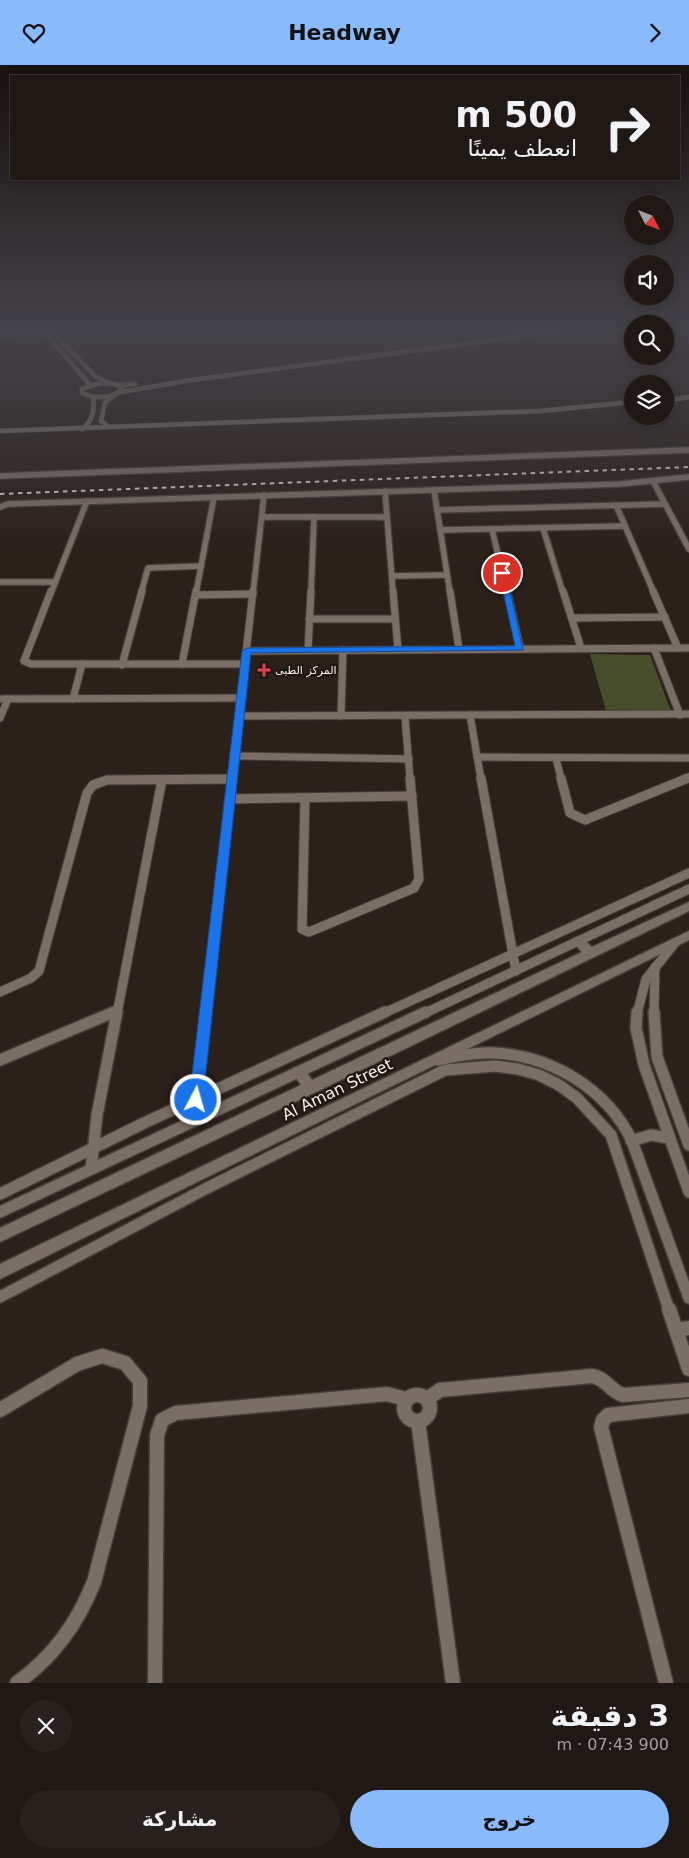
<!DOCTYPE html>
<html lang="ar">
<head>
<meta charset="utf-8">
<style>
	body { margin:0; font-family:"DejaVu Sans","Noto Sans Arabic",sans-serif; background:#28211d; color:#f1f3f6; direction:rtl; height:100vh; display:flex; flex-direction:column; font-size:19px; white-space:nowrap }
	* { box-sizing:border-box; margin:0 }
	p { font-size:16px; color:#a2a0a0 }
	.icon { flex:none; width:28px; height:28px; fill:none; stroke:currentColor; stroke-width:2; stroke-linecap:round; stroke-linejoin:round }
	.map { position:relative; height:1618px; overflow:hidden; direction:ltr }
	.drawer { display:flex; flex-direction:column; background:#201814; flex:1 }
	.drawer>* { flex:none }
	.guide { position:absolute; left:10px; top:10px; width:670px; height:105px; border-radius:0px; box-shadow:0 2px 12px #0003,0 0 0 1px #3d3734; direction:rtl; background:#201814; color:#f1f3f6; overflow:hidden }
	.needle { width:32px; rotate:132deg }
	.buttons { position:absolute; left:624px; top:130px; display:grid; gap:10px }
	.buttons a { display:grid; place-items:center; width:50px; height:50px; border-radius:50%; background:#201814; box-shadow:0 2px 12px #0003,0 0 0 1px #3d3734; font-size:25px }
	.pin { position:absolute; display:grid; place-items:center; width:42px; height:42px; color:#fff; margin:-21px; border:2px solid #fff; border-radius:50%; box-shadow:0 1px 5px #0007 }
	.me { position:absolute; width:55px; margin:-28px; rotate:6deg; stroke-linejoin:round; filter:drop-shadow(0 0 4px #0008) }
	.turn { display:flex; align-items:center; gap:18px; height:105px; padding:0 20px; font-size:22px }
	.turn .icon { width:65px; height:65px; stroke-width:2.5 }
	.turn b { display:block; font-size:35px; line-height:42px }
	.round { display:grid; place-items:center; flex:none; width:52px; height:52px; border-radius:26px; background:#28211d }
	.head { display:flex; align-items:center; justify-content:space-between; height:85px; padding:0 20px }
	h1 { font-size:30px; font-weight:800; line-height:38px }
	.button { display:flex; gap:10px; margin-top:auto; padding:10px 20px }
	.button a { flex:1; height:58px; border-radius:30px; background:#89bafc; color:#111; font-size:20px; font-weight:800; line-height:58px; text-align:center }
	.button a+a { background:#28211d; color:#f1f3f6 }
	header { display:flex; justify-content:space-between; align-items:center; height:65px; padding:0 20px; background:#89bafc; color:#111; font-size:22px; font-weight:800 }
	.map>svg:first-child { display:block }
</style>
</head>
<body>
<header><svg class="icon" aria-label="forward" viewBox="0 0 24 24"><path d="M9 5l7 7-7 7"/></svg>Headway<svg class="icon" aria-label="heart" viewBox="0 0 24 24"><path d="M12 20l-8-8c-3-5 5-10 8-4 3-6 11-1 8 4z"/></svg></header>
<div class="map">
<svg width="689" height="1618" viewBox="0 0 689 1618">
	<rect width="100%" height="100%" fill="#2b201a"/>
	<polygon fill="#474d2a" points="590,589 650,590 671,646 606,646"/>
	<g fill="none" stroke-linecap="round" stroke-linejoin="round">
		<defs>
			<g id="minor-far5">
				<polyline points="59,265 55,267 55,270 95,311 108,318"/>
				<polyline points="39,268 48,271 90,320"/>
				<polyline points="0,272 78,262"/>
				<path d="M 100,318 L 115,319 L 123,324 C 112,334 95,334 82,328 L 82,324 Z"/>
				<polyline points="118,320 135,319"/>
				<polyline points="121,327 192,315 592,262"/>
				<polyline points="665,336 689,332"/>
				<polyline points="109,362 101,356 105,338 113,331"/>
				<path d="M 82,364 C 93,356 95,345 93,332"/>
				<polyline points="0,366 540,346 632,337"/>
			</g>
			<g id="minor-far4">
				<polyline points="0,411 689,385"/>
				<polyline points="653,416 689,484"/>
				<polyline points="434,425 450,528"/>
				<polyline points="385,426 393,528"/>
				<polyline points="616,440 654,528"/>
				<polyline points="0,442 8,439 620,419 689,412"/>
				<polyline points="437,445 665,439"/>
				<polyline points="262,452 387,452"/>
				<polyline points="543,463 563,528"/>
				<polyline points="492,464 507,528"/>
				<polyline points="440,465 625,461"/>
				<polyline points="392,511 447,510"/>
				<polyline points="0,517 55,517"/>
				<polyline points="51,528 87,436"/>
				<polyline points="141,528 148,503 201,501"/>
				<polyline points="196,528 214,432"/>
				<polyline points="253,528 264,430"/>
				<polyline points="311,528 314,452"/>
			</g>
			<g id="minor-far3">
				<polyline points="51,526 24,596 31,599 245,599"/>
				<polyline points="393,526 398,584"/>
				<polyline points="450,526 459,584"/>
				<polyline points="507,526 520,583"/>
				<polyline points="563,526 581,583"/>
				<polyline points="653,526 678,583"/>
				<polyline points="196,530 253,529"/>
				<polyline points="572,553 665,552"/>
				<polyline points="309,554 395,554"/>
				<polyline points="654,583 680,650"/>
				<polyline points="308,585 311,526"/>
				<polyline points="247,586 689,583"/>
				<polyline points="182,599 196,526"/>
				<polyline points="122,600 142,526"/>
				<polyline points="0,634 241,633"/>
				<polyline points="73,634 82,599"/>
				<polyline points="470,650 481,714"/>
				<polyline points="239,651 689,649"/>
				<polyline points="341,651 343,585"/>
				<polyline points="405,652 410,714"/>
				<polyline points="0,653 8,634"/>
				<polyline points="235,691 409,694"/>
				<polyline points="477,692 689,693"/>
				<polyline points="556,693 561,714"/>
				<polyline points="232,714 253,526"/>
				<polyline points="685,714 689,712"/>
			</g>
			<g id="minor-far2">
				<polyline points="481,713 516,906"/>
				<polyline points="561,713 570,748 585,755 688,713"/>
				<polyline points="305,733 302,864 309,867 414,823 419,814 410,713"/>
				<polyline points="230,734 412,731"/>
				<polyline points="0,927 31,913 39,906 87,728 93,720 107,715 232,714"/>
				<polyline points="111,949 117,946"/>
				<polyline points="117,949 162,715"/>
				<polyline points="206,949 232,713"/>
				<polyline points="382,949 689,808"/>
				<polyline points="423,949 689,824"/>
				<polyline points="637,949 646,914 675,878"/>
				<polyline points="654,949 655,902"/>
			</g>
			<g id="minor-far1">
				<polyline points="637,947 636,963 644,1000 689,1127"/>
				<polyline points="654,947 657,992 689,1080"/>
				<polyline points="0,995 114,947"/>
				<path d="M 438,995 C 457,991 476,987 495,988 C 552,991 607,1024 632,1076 L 689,1233"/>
				<polyline points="196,1035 206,947"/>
				<polyline points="631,1076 651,1070 669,1073"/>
				<polyline points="91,1104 97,1050 117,947"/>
				<polyline points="0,1129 144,1058 385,947"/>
				<polyline points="0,1147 426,947"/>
				<polyline points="0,1232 207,1123 445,1005 495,1001 518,1004 539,1010 559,1020 577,1033 611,1070 669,1245"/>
			</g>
			<g id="minor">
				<polyline points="669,1244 689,1304"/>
				<polyline points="676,1265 689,1263"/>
				<circle cx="417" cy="1343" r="13"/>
				<path d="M 427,1334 L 440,1325 L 592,1311 C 606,1313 610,1326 623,1330 L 689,1325"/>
				<path d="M 0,1345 L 77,1299 L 102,1291 L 125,1298 L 140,1316 L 140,1341 L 94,1517 C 77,1559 54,1591 17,1618"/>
				<polyline points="418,1356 453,1618"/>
				<polyline points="155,1618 157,1371 162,1355 176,1348 387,1329 406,1334"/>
				<polyline points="666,1618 601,1362 603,1355 608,1350 689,1341"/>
			</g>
			<g id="tertiary">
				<path d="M 689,837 L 689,846 L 316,1027 L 0,1177 L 0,1163 L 301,1020 L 292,1007 L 294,1003 C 304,1000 307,1008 312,1015 L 582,887 L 572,876 L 574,873 L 582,873 L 592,882 Z"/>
				<polygon points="689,866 689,875 0,1214 0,1199"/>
			</g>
		</defs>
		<use href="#minor-far5" stroke="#453d38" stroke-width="5.5"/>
		<use href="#minor-far4" stroke="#453d38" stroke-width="8"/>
		<use href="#minor-far3" stroke="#453d38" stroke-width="9"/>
		<use href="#minor-far2" stroke="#453d38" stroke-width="11"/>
		<use href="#minor-far1" stroke="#453d38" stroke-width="14"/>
		<use href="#minor" stroke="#453d38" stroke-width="17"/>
		<use href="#tertiary" stroke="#453d38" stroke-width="3"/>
		<use href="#minor-far5" stroke="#7b6e66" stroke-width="4.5"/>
		<use href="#minor-far4" stroke="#7b6e66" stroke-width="5.5"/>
		<use href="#minor-far3" stroke="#7b6e66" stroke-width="7"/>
		<use href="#minor-far2" stroke="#7b6e66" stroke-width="9"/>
		<use href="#minor-far1" stroke="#7b6e66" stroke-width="11"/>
		<use href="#minor" stroke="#7b6e66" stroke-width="14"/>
		<use href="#tertiary" fill="#7b6e66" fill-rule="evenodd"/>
		<polyline stroke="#d7cfca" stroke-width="2" stroke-dasharray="4.5 4.5" stroke-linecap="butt" points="0,429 689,402"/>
	</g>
	<linearGradient id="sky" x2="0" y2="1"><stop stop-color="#18120e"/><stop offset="0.54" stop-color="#444249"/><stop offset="1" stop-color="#444249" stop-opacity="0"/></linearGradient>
	<rect width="689" height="489" fill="url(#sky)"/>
	<polygon fill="#1a73e8" stroke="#114b97" points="502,505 506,508 523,585 251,588 203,1035 201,1039 191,1039 189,1035 242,586 247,583 515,581 499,508"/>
	<path fill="#e0444e" stroke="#211711" stroke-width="2" d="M261.5 597.5h5v5h5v5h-5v5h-5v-5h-5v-5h5z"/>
	<g text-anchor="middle" stroke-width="4.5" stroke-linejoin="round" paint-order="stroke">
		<g font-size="11" fill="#f8f1ec" stroke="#211711" text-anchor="start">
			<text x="275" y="609">المركز الطبى</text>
		</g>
		<g font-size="16" fill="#f8f1ec" stroke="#211711">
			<text transform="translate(337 1024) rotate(-26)" y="6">Al Aman Street</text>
		</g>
	</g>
</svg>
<div class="buttons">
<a><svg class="needle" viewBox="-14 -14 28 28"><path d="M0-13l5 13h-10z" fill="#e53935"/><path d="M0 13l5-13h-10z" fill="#a2a0a0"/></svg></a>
<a><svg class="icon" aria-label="sound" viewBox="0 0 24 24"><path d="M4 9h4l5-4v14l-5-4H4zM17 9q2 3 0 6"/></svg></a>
<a><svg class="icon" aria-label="search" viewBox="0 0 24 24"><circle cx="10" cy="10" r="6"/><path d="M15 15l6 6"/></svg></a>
<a><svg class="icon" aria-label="layers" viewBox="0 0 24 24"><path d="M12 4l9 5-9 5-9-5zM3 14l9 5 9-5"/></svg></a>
</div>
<div class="pin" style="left:502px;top:508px;background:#d93025"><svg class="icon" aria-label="arrive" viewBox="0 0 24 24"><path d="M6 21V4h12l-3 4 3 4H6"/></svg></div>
<svg class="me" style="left:196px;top:1035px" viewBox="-20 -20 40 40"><circle r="17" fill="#1a73e8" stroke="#fff" stroke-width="3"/><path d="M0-11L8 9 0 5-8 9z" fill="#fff"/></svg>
<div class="guide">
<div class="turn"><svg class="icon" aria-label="right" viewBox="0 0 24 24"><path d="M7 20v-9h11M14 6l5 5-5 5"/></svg><div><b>500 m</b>انعطف يمينًا</div></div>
</div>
</div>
<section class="drawer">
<div class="head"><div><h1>3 دقيقة</h1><p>900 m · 07:43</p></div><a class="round"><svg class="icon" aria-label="close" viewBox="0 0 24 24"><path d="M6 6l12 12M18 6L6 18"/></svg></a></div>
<div class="button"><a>خروج</a><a>مشاركة</a></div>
</section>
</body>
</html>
